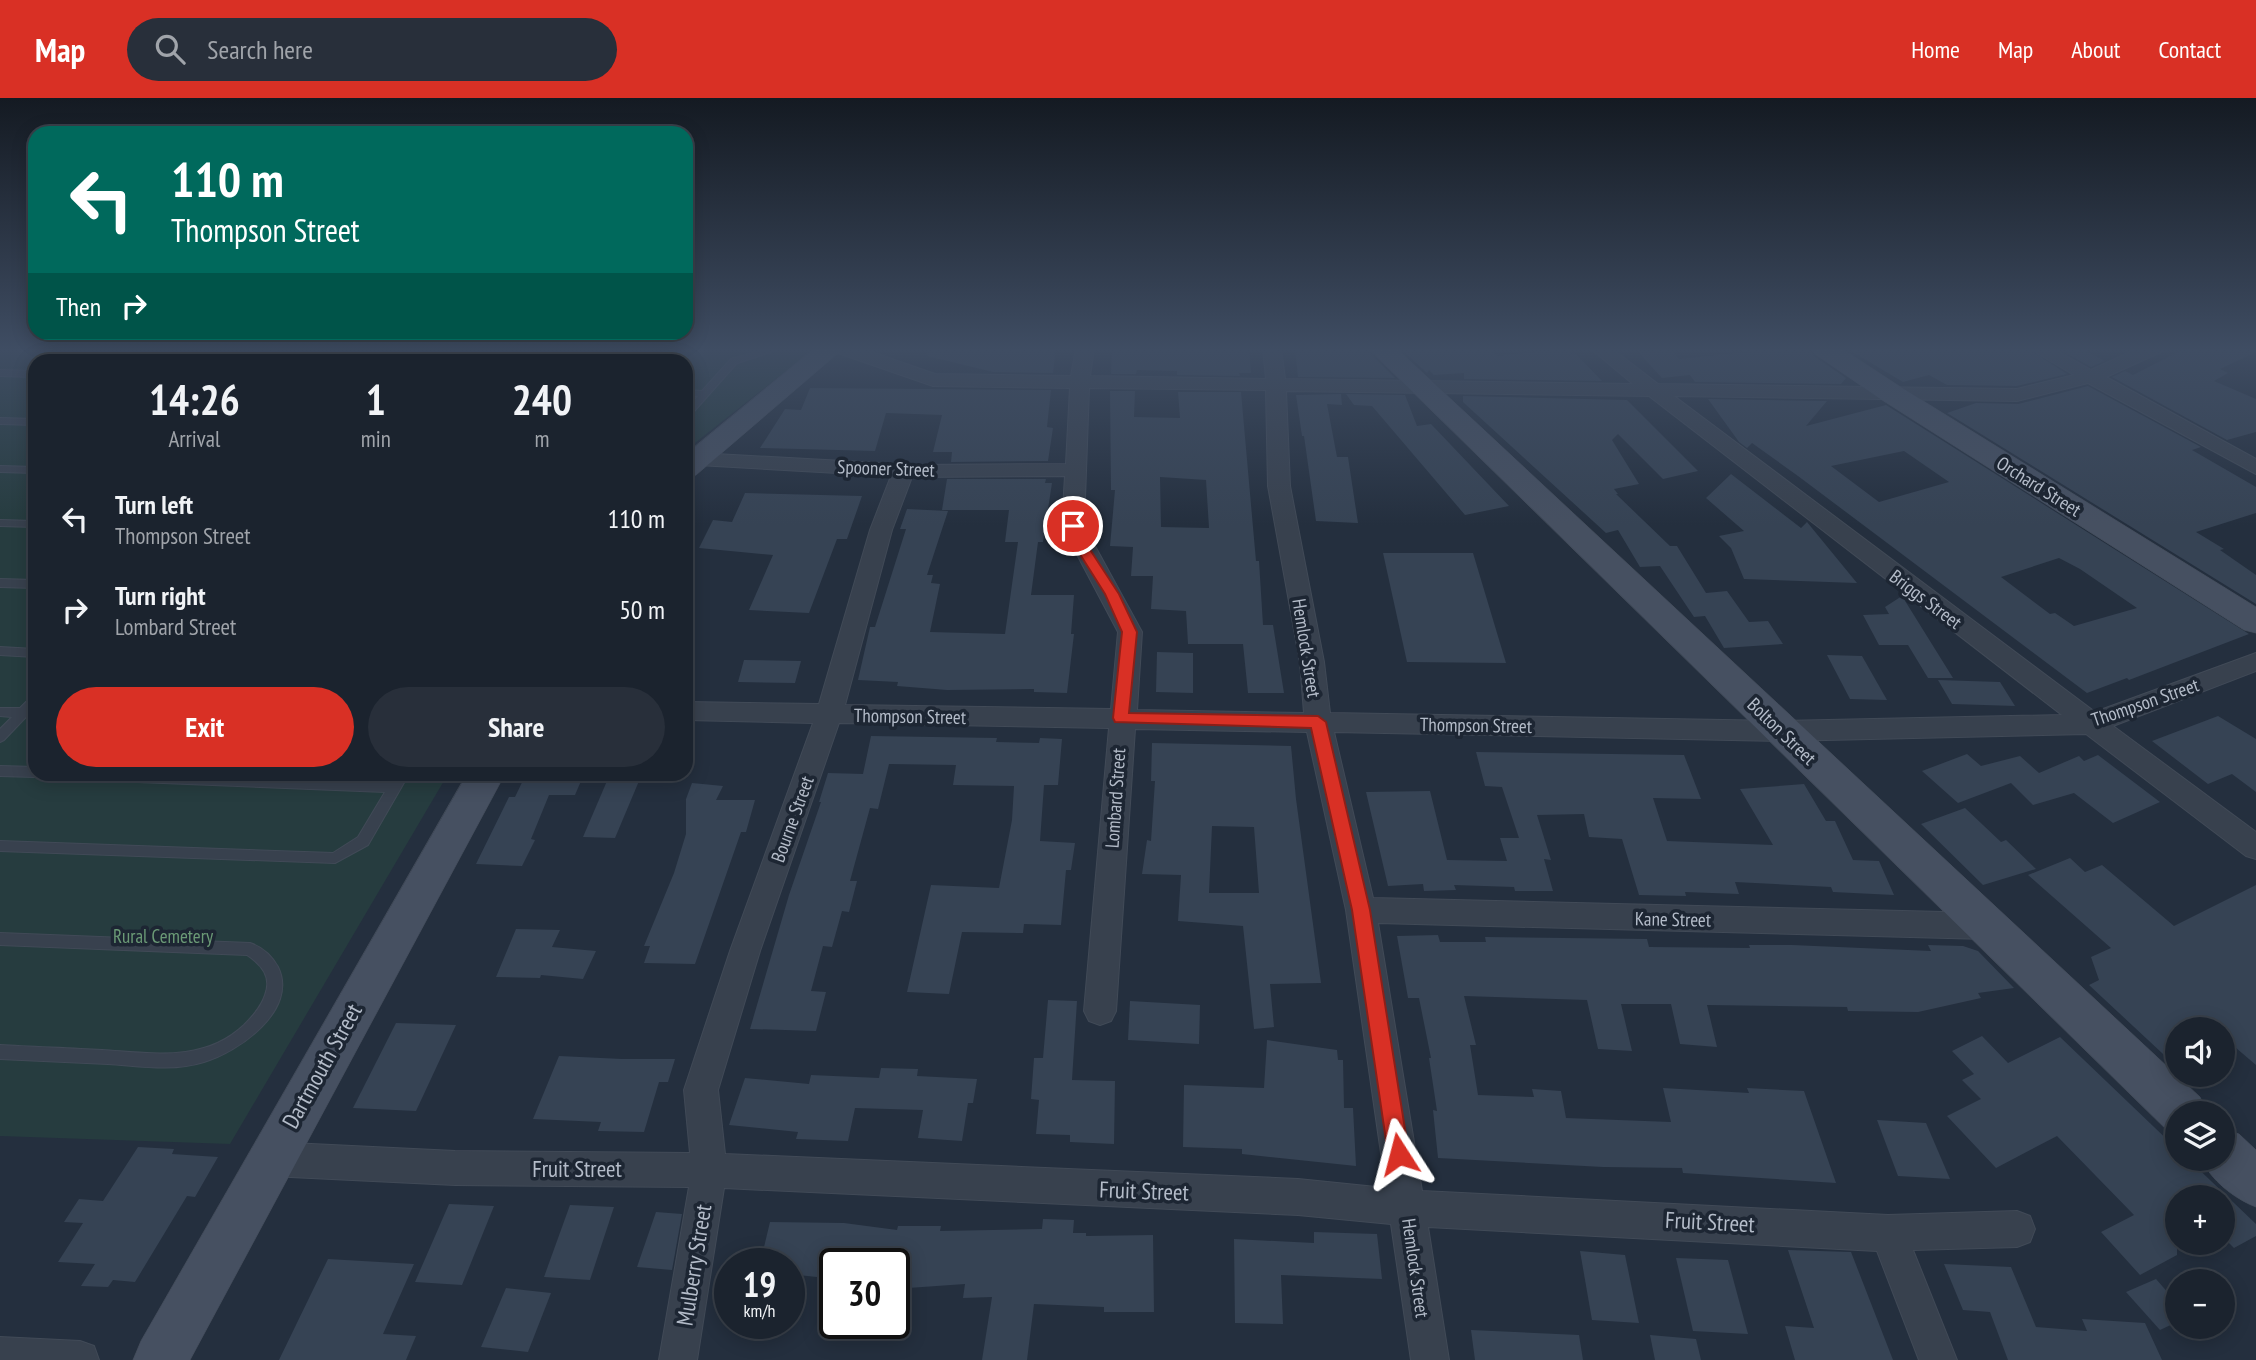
<!DOCTYPE html>
<html lang="en">
<head>
<meta charset="utf-8">
<style>
	body { margin:0; font-family:"PT Sans Narrow",sans-serif; background:#282f3a; color:#f1f3f6; height:100vh; display:flex; flex-direction:column; font-size:26px; white-space:nowrap }
	* { box-sizing:border-box; margin:0 }
	p { font-size:23px; color:#a0a4aa }
	.icon { flex:none; width:38px; height:38px; fill:none; stroke:currentColor; stroke-width:2; stroke-linecap:round; stroke-linejoin:round }
	.map { position:relative; flex:1; overflow:hidden }
	.side { position:absolute; left:28px; top:256px; width:665px; height:427px; display:flex; flex-direction:column; background:#1b232e; border-radius:21px; box-shadow:0 4px 18px #0003,0 0 0 2px #39404a }
	.side>* { flex:none }
	.hud { position:absolute; left:28px; top:28px; width:665px; height:214px; border-radius:21px; box-shadow:0 4px 18px #0003,0 0 0 2px #39404a; background:#00695c; color:#fff; overflow:hidden }
	.tools { position:absolute; left:2165px; top:919px; display:grid; gap:14px }
	.tools a { display:grid; place-items:center; width:70px; height:70px; border-radius:50%; background:#1b232e; box-shadow:0 4px 18px #0003,0 0 0 2px #39404a; font-size:35px }
	.speed { position:absolute; left:714px; top:1150px; display:flex; gap:14px; font-size:35px; font-weight:700; text-align:center }
	.speed>* { display:grid; place-content:center; width:91px; height:91px; border-radius:50%; background:#1b232e; box-shadow:0 4px 18px #0003,0 0 0 2px #39404a; line-height:1 }
	.speed small { font-size:18px; font-weight:400 }
	.speed .limit { border:4px solid #111; border-radius:10px; background:#fff; color:#111 }
	.pin { position:absolute; display:grid; place-items:center; width:60px; height:60px; color:#fff; margin:-30px; border:4px solid #fff; border-radius:50%; box-shadow:0 2px 7px #0007 }
	.me { position:absolute; width:77px; margin:-38px; rotate:351deg; stroke-linejoin:round; filter:drop-shadow(0 0 5px #0008) }
	.turn { display:flex; align-items:center; gap:24px; height:147px; padding:0 28px; font-size:32px }
	.turn .icon { width:91px; height:91px; stroke-width:2.5 }
	.turn b { display:block; font-size:49px; line-height:60px }
	.then { display:flex; align-items:center; height:66px; padding:0 28px; background:#0003; gap:14px; font-size:26px }
	.eta { display:flex; justify-content:space-evenly; align-items:center; height:119px; text-align:center }
	.eta b { font-size:42px; font-weight:700; line-height:49px }
	.primary-button { display:flex; gap:14px; margin-top:auto; padding:14px 28px }
	.primary-button a { flex:1; height:80px; border-radius:42px; background:#d93025; color:#fff; font-size:28px; font-weight:700; line-height:80px; text-align:center }
	.primary-button a+a { background:#282f3a; color:#f1f3f6 }
	ul { padding:0; list-style:none }
	li { display:flex; align-items:center; gap:21px; height:91px; padding:0 28px }
	li div { flex:1 }
	li b { display:block; font-size:26px }
	li em { font-style:normal }
	header { display:flex; align-items:center; gap:42px; box-sizing:border-box; height:98px; padding:0 35px; background:#d93025; color:#fff }
	header strong { font-size:33px }
	nav { display:flex; gap:38px; margin-inline-start:auto; font-size:24px }
	.search { width:490px; height:63px; background:#282f3a; display:flex; align-items:center; gap:18px; box-sizing:border-box; padding:0 24px; border-radius:38px; color:#a0a4aa; font-size:26px }
	.map>svg:first-child { display:block }
</style>
</head>
<body>
<header>
<strong>Map</strong>
<div class="search"><svg class="icon" aria-label="search" viewBox="0 0 24 24"><circle cx="10" cy="10" r="6"/><path d="M15 15l6 6"/></svg>Search here</div>
<nav><a>Home</a><a>Map</a><a>About</a><a>Contact</a></nav>
</header>
<div class="map">
<svg width="2256" height="1262" viewBox="0 0 2256 1262">
	<rect width="100%" height="100%" fill="#242f3e"/>
	<g fill="#263c3f">
		<polygon points="56,250 555,250 601,262 35,262 35,676 448,676 230,1046 0,1038 0,254"/>
		<polygon points="664,250 815,250 686,352 686,262 648,262"/>
	</g>
	<g fill="#364354" fill-rule="evenodd">
		<polygon points="928,250 1056,250 1053,275 993,274 927,258"/>
		<polygon points="1112,250 1249,250 1251,275 1239,275 1240,278 1177,277 1177,273 1137,272 1136,276 1111,276"/>
		<polygon points="1331,250 1365,250 1395,280 1298,279 1295,251"/>
		<polygon points="1400,250 1488,250 1497,258 1569,250 1571,256 1575,255 1602,283 1464,281 1464,275 1434,277 1429,272 1427,275"/>
		<polygon points="1670,250 1679,261 1746,254 1739,250 1808,250 1814,258 1846,280 1841,286 1695,284 1690,277 1662,280 1638,254"/>
		<polygon points="1846,250 2027,250 2067,276 2017,288 1947,287 1929,277 1903,284"/>
		<polygon points="2057,250 2081,250 2105,263 2091,269"/>
		<polygon points="2186,250 2256,250 2256,254 2220,271 2228,275 2214,283 2256,301 2256,334 2227,342 2112,279 2125,273 2133,277"/>
		<polygon points="2088,288 2201,349 2192,352 2256,389 2256,415 2196,434 2224,451 2220,452 2256,477 2256,506 1947,315 1976,305 2018,306"/>
		<polygon points="810,290 1051,292 1047,329 1053,330 1048,363 951,364 952,354 933,354 942,317 886,315 875,353 760,350 785,311 801,312"/>
		<path d="M 1110,293 L 1135,293 L 1134,319 L 1180,320 L 1178,294 L 1241,294 L 1256,463 L 1259,463 L 1263,527 L 1273,527 L 1284,595 L 1248,595 L 1243,546 L 1188,546 L 1186,513 L 1151,511 L 1153,478 L 1131,478 L 1133,449 L 1110,448 L 1115,392 L 1111,392 ZM 1160,379 L 1206,382 L 1209,430 L 1161,429 Z"/>
		<polygon points="1341,296 1342,307 1327,306 1337,359 1348,359 1358,425 1316,423 1304,338 1302,338 1296,297"/>
		<polygon points="1346,296 1405,297 1417,328 1431,326 1509,408 1465,417 1372,308 1354,307"/>
		<polygon points="1463,298 1627,302 1698,373 1663,381 1618,336 1612,342 1639,386 1614,391 1618,396 1616,396 1670,448 1677,448 1706,495 1727,493 1749,524 1768,523 1783,546 1724,550 1705,518 1694,519 1660,468 1640,469 1618,432 1606,435 1463,304"/>
		<path d="M 1708,301 L 1827,303 L 1806,328 L 1886,307 L 2249,536 L 2129,582 L 2127,580 L 2087,595 L 1798,378 L 1752,345 L 1747,350 L 1739,344 ZM 1904,353 L 1949,384 L 1879,404 L 1831,368 ZM 2059,460 L 2080,471 L 2137,510 L 2074,528 L 2055,515 L 2050,516 L 2001,479 Z"/>
		<polygon points="1731,376 1801,430 1807,424 1857,485 1744,481 1731,450 1719,438 1744,433 1706,400"/>
		<polygon points="947,381 1046,381 1045,385 1052,385 1043,444 1038,444 1031,497 1074,497 1071,536 1074,536 1067,595 1034,594 1034,591 947,592 897,588 898,584 858,582 870,529 875,529 906,431 900,431 907,411 948,413 927,477 933,477 931,485 940,486 930,534 1005,536 1018,444 1005,444 1009,412 942,412"/>
		<polygon points="745,395 862,398 847,441 837,441 809,515 749,512 773,457 699,450 713,422 732,424"/>
		<polygon points="1383,455 1473,455 1506,565 1407,564"/>
		<polygon points="1902,498 1953,580 1928,580 1908,547 1879,547 1863,517 1889,516 1885,509"/>
		<polygon points="1157,554 1193,555 1193,595 1156,594"/>
		<polygon points="1827,557 1862,558 1887,602 1850,601"/>
		<polygon points="744,562 801,563 795,585 738,584"/>
		<polygon points="1938,582 2000,584 2015,608 1952,606"/>
		<polygon points="2218,618 2256,641 2256,694 2232,676 2208,686 2152,643"/>
		<polygon points="871,638 997,640 996,644 1039,645 1040,640 1062,641 1058,687 1044,687 1040,743 1075,745 1071,772 1066,772 1061,827 1024,826 1023,835 962,834 949,896 907,894 931,787 999,790 1012,722 1014,688 953,687 956,667 889,666 878,711 870,710 850,783 857,783 849,814 842,813 832,849 823,848 811,893 826,894 816,933 750,931 789,797 821,704 819,704 828,675 863,676"/>
		<path d="M 1152,645 L 1291,648 L 1296,701 L 1321,885 L 1270,886 L 1274,929 L 1254,931 L 1243,828 L 1178,823 L 1181,777 L 1142,776 L 1147,742 L 1151,743 L 1155,683 L 1151,683 ZM 1212,728 L 1254,729 L 1259,795 L 1209,795 Z"/>
		<polygon points="1476,654 1684,657 1701,701 1653,700 1667,743 1773,747 1740,691 1804,686 1826,723 1835,723 1853,762 1879,763 1894,797 1833,794 1831,789 1735,784 1739,796 1685,794 1686,798 1639,797 1622,741 1589,739 1584,716 1537,717 1551,762 1544,761 1553,793 1515,793 1514,789 1454,787 1456,792 1424,793 1423,786 1388,788 1366,694 1430,693 1447,762 1507,763 1500,740 1519,740 1502,689 1485,688"/>
		<polygon points="1967,656 1981,668 2020,658 2039,675 2079,658 2084,663 2098,657 2160,704 2113,725 2074,695 2033,707 2011,685 1958,705 1922,673"/>
		<polygon points="526,676 584,676 575,697 549,697 531,741 535,742 522,768 476,766 509,699 515,699"/>
		<polygon points="607,683 639,683 615,740 583,739"/>
		<polygon points="692,685 723,688 716,702 755,702 746,734 741,734 695,866 644,865 650,848 644,848 674,775 686,736 686,701"/>
		<polygon points="1965,710 2001,744 2006,742 2036,771 1983,787 1921,726"/>
		<polygon points="2070,760 2085,774 2102,767 2174,828 2256,787 2256,967 2222,938 2222,931 2177,931 2177,969 2089,887 2099,882 2091,859 2111,850 2028,777"/>
		<polygon points="516,831 560,832 552,849 596,853 583,881 541,877 540,880 496,879"/>
		<polygon points="1438,837 1440,844 1486,844 1485,839 1647,841 1649,849 1750,850 1749,847 1792,847 1931,853 1928,847 1963,848 1978,853 2014,890 1978,895 1981,900 1918,914 1848,913 1847,909 1707,907 1717,949 1680,946 1671,906 1621,906 1632,953 1598,951 1587,902 1464,898 1476,947 1470,947 1478,997 1534,999 1532,991 1561,993 1566,1020 1671,1024 1663,990 1749,995 1747,990 1804,993 1836,1085 1683,1075 1682,1070 1603,1069 1438,1060 1433,1012 1437,1013 1429,960 1431,960 1419,900 1408,900 1397,838"/>
		<polygon points="1048,902 1077,903 1072,982 1115,983 1114,1046 1070,1044 1070,1037 1036,1036 1039,1002 1031,1001 1034,960 1043,960"/>
		<polygon points="1130,903 1200,907 1199,946 1128,942"/>
		<polygon points="396,925 456,927 416,1013 353,1010"/>
		<polygon points="1982,938 2008,965 2060,939 2177,1051 2177,1060 2187,1060 2256,1126 2256,1138 2234,1150 2222,1138 2222,1099 2177,1099 2177,1157 2140,1177 2101,1134 2134,1117 2057,1038 1996,1070 1947,1018 1981,1001 1962,982 1974,976 1952,953"/>
		<polygon points="1267,942 1337,952 1338,962 1343,962 1344,1010 1353,1010 1356,1068 1242,1056 1242,1051 1183,1049 1184,987 1264,990"/>
		<polygon points="559,958 622,961 675,961 668,984 659,984 644,1034 598,1033 601,1024 533,1021"/>
		<polygon points="881,970 918,971 917,978 977,981 973,1005 968,1005 962,1043 918,1040 923,1012 855,1010 848,1043 796,1041 798,1034 729,1027 745,980 809,986 811,977 879,980"/>
		<polygon points="1877,1022 1926,1025 1950,1081 1898,1078"/>
		<polygon points="138,1049 174,1051 172,1056 218,1059 195,1099 187,1098 135,1184 113,1182 108,1189 81,1188 95,1166 58,1164 83,1125 64,1124 79,1101 103,1103"/>
		<polygon points="449,1106 494,1108 462,1187 415,1184"/>
		<polygon points="570,1107 614,1109 590,1182 544,1179"/>
		<polygon points="656,1114 682,1116 672,1172 637,1169"/>
		<polygon points="1043,1121 1074,1122 1073,1135 1086,1135 1086,1138 1153,1137 1154,1214 1104,1214 1104,1209 1034,1206 1027,1262 982,1262 992,1199 963,1200 965,1186 894,1191 894,1166 835,1166 835,1181 789,1176 789,1166 760,1166 770,1124 844,1125 897,1132 898,1128 941,1128 940,1133 1042,1131"/>
		<polygon points="1314,1134 1377,1136 1382,1181 1281,1177 1283,1226 1235,1225 1234,1141 1314,1145"/>
		<polygon points="1788,1152 1851,1154 1893,1262 1795,1262 1785,1228 1814,1230"/>
		<polygon points="1580,1153 1625,1157 1639,1225 1592,1222"/>
		<polygon points="1676,1160 1728,1162 1748,1236 1693,1233"/>
		<polygon points="328,1161 414,1166 383,1236 416,1238 406,1262 279,1262"/>
		<polygon points="1944,1166 2011,1169 2036,1229 2087,1233 2082,1221 2145,1225 2162,1262 2008,1262 1990,1214 1963,1212"/>
		<polygon points="2156,1181 2177,1205 2177,1224 2160,1232 2126,1194"/>
		<polygon points="506,1190 551,1195 528,1254 481,1249"/>
		<polygon points="1471,1232 1579,1237 1583,1262 1475,1262"/>
		<polygon points="1650,1237 1696,1241 1701,1262 1655,1262"/>
	</g>
	<g fill="none" stroke-linecap="round" stroke-linejoin="round">
		<defs>
			<g id="lane">
				<polygon points="267,250 276,250 262,262 253,262"/>
				<polygon points="454,250 462,250 470,262 462,262"/>
				<polygon points="771,250 784,250 737,265 689,319 686,320 686,311 698,298 686,298 686,292 702,293 731,261"/>
				<polygon points="0,272 35,273 35,279 0,278"/>
				<polygon points="0,320 35,321 35,327 0,326"/>
				<polygon points="0,368 35,369 35,375 0,374"/>
				<polygon points="0,422 35,423 35,429 0,428"/>
				<polygon points="0,481 35,482 35,490 0,489"/>
				<polygon points="0,549 35,551 35,559 0,557"/>
				<polygon points="35,598 35,619 26,619 4,642 0,644 0,631 12,619 0,618 0,610 20,610 31,599"/>
				<polygon points="0,668 35,669 35,676 41,676 35,679 0,678"/>
				<polygon points="57,676 166,676 391,685 397,676 409,676 368,747 335,765 0,753 0,743 333,755 358,739 385,694 63,681 59,679"/>
				<path d="M 0,835 L 250,845 C 262,849 272,858 278,869 C 299,912 238,954 204,964 C 172,974 140,968 108,966 C 72,964 36,963 0,961 L 0,947 C 34,949 68,950 102,952 C 151,955 204,965 244,927 C 253,918 261,909 265,897 C 272,879 262,867 247,857 L 0,847 Z"/>
			</g>
			<g id="street">
				<path d="M 833,250 L 860,250 L 935,276 L 1071,278 L 1076,250 L 1094,250 L 1090,278 L 1266,281 L 1263,250 L 1281,250 L 1285,281 L 1633,286 L 1590,250 L 1611,250 L 1658,286 L 2017,291 L 2074,277 L 2029,250 L 2052,250 L 2091,272 L 2139,250 L 2163,250 L 2161,254 L 2106,279 L 2256,361 L 2256,376 L 2088,285 L 2017,303 L 1674,298 L 2095,614 L 2256,555 L 2256,573 L 2113,628 L 2256,734 L 2256,761 L 2246,758 L 2086,636 L 1782,643 L 1334,634 L 1373,800 L 1986,815 L 1997,819 L 2001,828 L 1997,837 L 1986,841 L 1378,825 L 1422,1093 L 1888,1117 L 2017,1113 L 2030,1118 L 2035,1131 L 2030,1144 L 2017,1149 L 1913,1152 L 1957,1262 L 1919,1262 L 1877,1153 L 1428,1129 L 1449,1262 L 1411,1262 L 1391,1126 L 1298,1117 L 724,1090 L 697,1262 L 659,1262 L 689,1089 L 455,1087 L 270,1078 L 258,1073 L 253,1061 L 258,1049 L 270,1044 L 455,1053 L 690,1055 L 684,992 L 730,853 L 813,625 L 686,622 L 686,604 L 819,606 L 870,432 L 891,378 L 698,367 L 691,365 L 688,361 L 691,357 L 698,355 L 916,367 L 1066,366 L 1070,290 L 933,288 L 835,254 ZM 1089,290 L 1266,292 L 1268,388 L 1300,564 L 1304,615 L 1137,612 L 1142,534 L 1084,428 ZM 1286,293 L 1649,298 L 2062,617 L 1782,623 L 1330,615 L 1324,564 L 1290,388 ZM 1065,378 L 1062,428 L 1118,534 L 1111,611 L 845,607 L 892,432 L 912,379 ZM 839,625 L 1109,630 L 1084,913 L 1089,923 L 1100,927 L 1111,923 L 1116,913 L 1135,631 L 1307,634 L 1346,812 L 1386,1090 L 1298,1081 L 725,1056 L 718,992 L 760,853 Z"/>
				<polygon points="0,1239 80,1243 94,1248 99,1262 0,1262"/>
			</g>
			<g id="secondary">
				<polygon points="815,250 844,250 696,377 686,380 686,356"/>
				<polygon points="1368,250 1396,250 2200,999 2207,1015 2177,1015 2177,1035 2166,1031"/>
				<polygon points="1811,250 1841,250 1899,288 2256,509 2256,535 2244,532 1879,300 1815,256"/>
				<polygon points="467,676 505,676 190,1262 133,1262 141,1243"/>
				<path d="M 2222,1030 L 2239,1036 L 2256,1052 L 2256,1109 C 2235,1101 2210,1082 2201,1060 L 2222,1060 Z"/>
			</g>
		</defs>
		<use href="#lane" stroke="#414a57" stroke-width="2"/>
		<use href="#street" stroke="#414a57" stroke-width="2"/>
		<use href="#secondary" stroke="#414a57" stroke-width="1"/>
		<use href="#lane" fill="#38414e" fill-rule="evenodd"/>
		<use href="#street" fill="#38414e" fill-rule="evenodd"/>
		<use href="#secondary" fill="#465061" fill-rule="evenodd"/>
	</g>
	<linearGradient id="sky" x2="0" y2="1"><stop stop-color="#141a22"/><stop offset="0.59" stop-color="#3f4d63"/><stop offset="1" stop-color="#3f4d63" stop-opacity="0"/></linearGradient>
	<rect width="2256" height="427" fill="url(#sky)"/>
	<polygon fill="#d93025" stroke="#8d1f18" stroke-width="2" points="1073,424 1079,428 1089,450 1119,496 1137,534 1129,615 1318,618 1326,624 1370,812 1409,1056 1406,1063 1399,1066 1391,1063 1388,1056 1352,812 1311,630 1115,624 1113,620 1122,534 1105,496 1076,450 1066,428"/>
	<g text-anchor="middle" stroke-width="7" stroke-linejoin="round" paint-order="stroke">
		<g font-size="19" fill="#b4bcc9" stroke="#1d2633">
			<text transform="translate(886 370) rotate(2)" y="7">Spooner Street</text>
			<text transform="translate(2039 388) rotate(32)" y="7">Orchard Street</text>
			<text transform="translate(1926 501) rotate(37)" y="7">Briggs Street</text>
			<text transform="translate(1307 550) rotate(81)" y="7">Hemlock Street</text>
			<text transform="translate(2145 604) rotate(-19)" y="7">Thompson Street</text>
			<text transform="translate(910 618) rotate(1)" y="7">Thompson Street</text>
			<text transform="translate(1476 627) rotate(1)" y="7">Thompson Street</text>
			<text transform="translate(1782 633) rotate(44)" y="7">Bolton Street</text>
			<text transform="translate(1115 700) rotate(-86)" y="7">Lombard Street</text>
			<text transform="translate(792 721) rotate(-70)" y="7">Bourne Street</text>
			<text transform="translate(1673 821) rotate(1)" y="7">Kane Street</text>
			<text transform="translate(1416 1170) rotate(82)" y="7">Hemlock Street</text>
		</g>
		<g font-size="19" fill="#6b9a76" stroke="#1d2633">
			<text x="163" y="845">Rural Cemetery</text>
		</g>
		<g font-size="23" fill="#b4bcc9" stroke="#1d2633">
			<text transform="translate(322 968) rotate(-61)" y="8">Dartmouth Street</text>
			<text x="577" y="1079">Fruit Street</text>
			<text transform="translate(1144 1093) rotate(2)" y="8">Fruit Street</text>
			<text transform="translate(1710 1124) rotate(3)" y="8">Fruit Street</text>
			<text transform="translate(694 1167) rotate(-81)" y="8">Mulberry Street</text>
		</g>
	</g>
</svg>
<div class="tools">
<a><svg class="icon" aria-label="sound" viewBox="0 0 24 24"><path d="M4 9h4l5-4v14l-5-4H4zM17 9q2 3 0 6"/></svg></a>
<a><svg class="icon" aria-label="layers" viewBox="0 0 24 24"><path d="M12 4l9 5-9 5-9-5zM3 14l9 5 9-5"/></svg></a>
<a>+</a>
<a>−</a>
</div>
<div class="speed"><div>19<small>km/h</small></div><div class="limit">30</div></div>
<div class="pin" style="left:1073px;top:428px;background:#d93025"><svg class="icon" aria-label="arrive" viewBox="0 0 24 24"><path d="M6 21V4h12l-3 4 3 4H6"/></svg></div>
<svg class="me" style="left:1399px;top:1056px" viewBox="-20 -20 40 40"><path d="M0-17L14 15 0 8-14 15z" fill="#d93025" stroke="#fff" stroke-width="4"/></svg>
<div class="hud">
<div class="turn"><svg class="icon" aria-label="left" viewBox="0 0 24 24"><path d="M17 20v-9H6M10 6l-5 5 5 5"/></svg><div><b>110 m</b>Thompson Street</div></div>
<div class="then">Then<svg class="icon" aria-label="right" viewBox="0 0 24 24"><path d="M7 20v-9h11M14 6l5 5-5 5"/></svg></div>
</div>
<section class="side">
<div class="eta">
<div><b>14:26</b><p>Arrival</p></div>
<div><b>1</b><p>min</p></div>
<div><b>240</b><p>m</p></div>
</div>
<ul>
<li><svg class="icon" aria-label="left" viewBox="0 0 24 24"><path d="M17 20v-9H6M10 6l-5 5 5 5"/></svg><div><b>Turn left</b><p>Thompson Street</p></div><em>110 m</em></li>
<li><svg class="icon" aria-label="right" viewBox="0 0 24 24"><path d="M7 20v-9h11M14 6l5 5-5 5"/></svg><div><b>Turn right</b><p>Lombard Street</p></div><em>50 m</em></li>
</ul>
<div class="primary-button"><a>Exit</a><a>Share</a></div>
</section>
</div>
</body>
</html>
